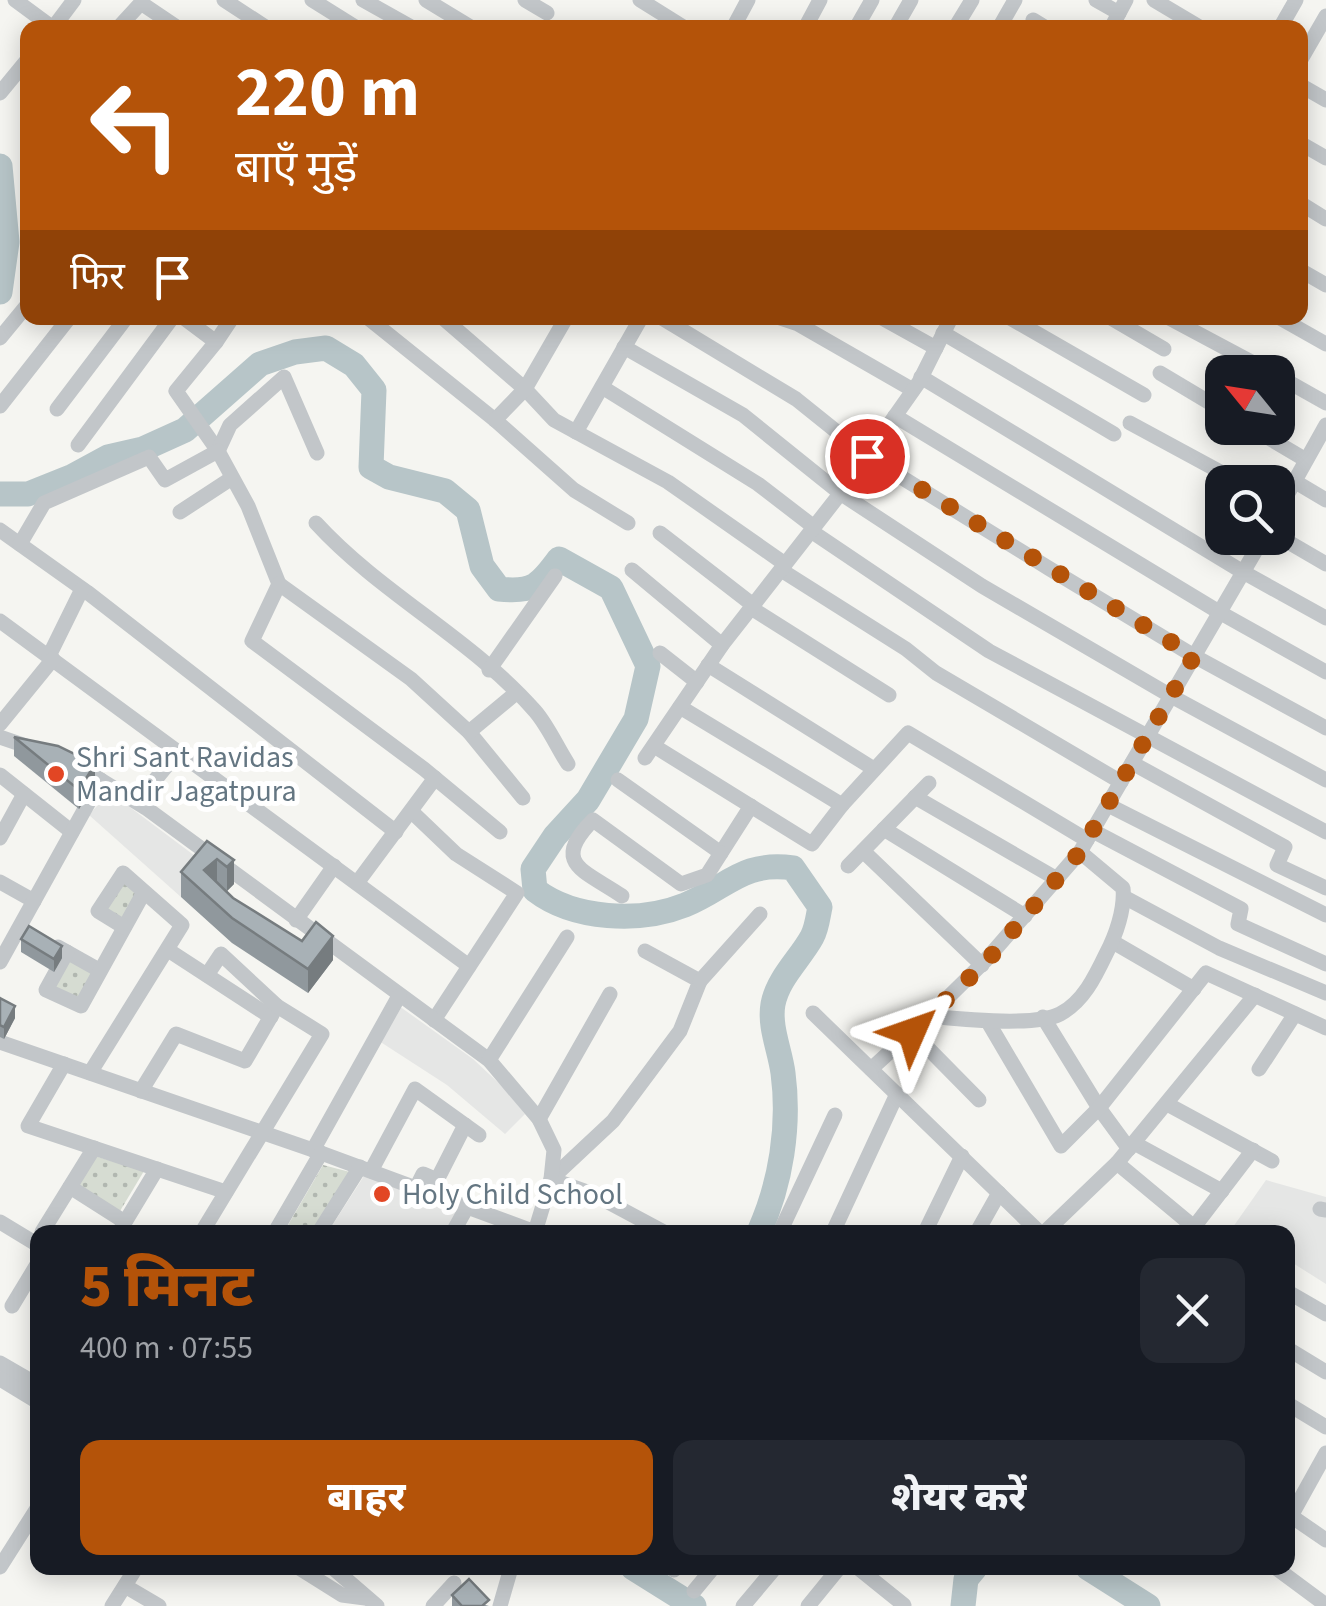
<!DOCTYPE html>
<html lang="hi">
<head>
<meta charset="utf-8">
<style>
	body { margin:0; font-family:"Source Sans 3","Noto Sans Devanagari",sans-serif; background:#242831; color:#f1f3f6; height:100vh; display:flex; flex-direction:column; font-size:38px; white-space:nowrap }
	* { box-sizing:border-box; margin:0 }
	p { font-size:32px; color:#9ea1a6 }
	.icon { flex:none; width:55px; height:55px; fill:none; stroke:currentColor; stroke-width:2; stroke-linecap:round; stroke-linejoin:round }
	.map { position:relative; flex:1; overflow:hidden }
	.sheet { position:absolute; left:30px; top:1225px; width:1265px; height:350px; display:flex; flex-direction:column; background:#171b24; border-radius:20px; box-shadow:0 5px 25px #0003 }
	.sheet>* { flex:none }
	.banner { position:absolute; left:20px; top:20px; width:1288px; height:305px; border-radius:20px; box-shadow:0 5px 25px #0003; background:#b45309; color:#fff; overflow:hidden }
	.needle { width:65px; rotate:300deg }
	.controls { position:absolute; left:1205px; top:355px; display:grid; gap:20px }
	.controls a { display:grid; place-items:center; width:90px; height:90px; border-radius:20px; background:#171b24; box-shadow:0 5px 25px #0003; font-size:50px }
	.pin { position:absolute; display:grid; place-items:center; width:85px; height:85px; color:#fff; margin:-42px; border:5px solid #fff; border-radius:50%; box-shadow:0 2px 10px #0007 }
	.me { position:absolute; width:110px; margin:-55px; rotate:47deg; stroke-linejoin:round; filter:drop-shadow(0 0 8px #0008) }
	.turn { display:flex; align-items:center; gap:35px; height:210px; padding:0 50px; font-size:45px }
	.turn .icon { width:130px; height:130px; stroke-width:2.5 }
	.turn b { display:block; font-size:70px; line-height:85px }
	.then { display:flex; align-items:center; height:95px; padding:0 50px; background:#0003; gap:20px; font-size:38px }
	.round { display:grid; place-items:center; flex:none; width:105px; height:105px; border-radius:20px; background:#242831 }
	.head { display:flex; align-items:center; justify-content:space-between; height:170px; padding:0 50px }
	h1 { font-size:60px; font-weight:800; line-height:75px; color:#b45309 }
	.primary-button { display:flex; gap:20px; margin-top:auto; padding:20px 50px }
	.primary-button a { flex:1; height:115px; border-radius:20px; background:#b45309; color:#fff; font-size:40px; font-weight:800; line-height:115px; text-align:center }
	.primary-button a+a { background:#242831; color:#f1f3f6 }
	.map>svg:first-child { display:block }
</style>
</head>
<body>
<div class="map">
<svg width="1326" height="1606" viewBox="0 0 1326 1606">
	<defs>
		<pattern id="park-dots" width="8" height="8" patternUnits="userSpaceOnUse" patternTransform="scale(2.5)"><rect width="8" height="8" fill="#d6dcd2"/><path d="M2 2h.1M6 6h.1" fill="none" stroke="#b1b7b0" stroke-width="1.8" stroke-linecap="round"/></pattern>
	</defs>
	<rect width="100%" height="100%" fill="#f5f5f1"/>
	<g fill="#e5e6e5">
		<polygon points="115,796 207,865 181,897 89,815 97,806"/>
		<polygon points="399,1006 473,1059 504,1088 525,1114 505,1134 447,1085 379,1041"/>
		<polygon points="364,1176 459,1212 447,1232 328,1232"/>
		<polygon points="1266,1180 1326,1197 1326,1284 1288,1260 1288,1232 1243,1232 1233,1227"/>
	</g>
	<g fill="url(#park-dots)">
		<polygon points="123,882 139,896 125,921 106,910"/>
		<polygon points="70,958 95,971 78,999 53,988"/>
		<polygon points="95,1156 144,1171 120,1211 77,1184"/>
		<polygon points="323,1165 350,1172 311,1232 284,1232"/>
	</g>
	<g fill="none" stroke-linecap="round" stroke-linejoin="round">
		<g stroke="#b7c5c8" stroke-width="25">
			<polyline points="0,166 7,242 0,292"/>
			<path d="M 0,494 L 28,494 L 73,476 L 108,457 L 143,449 L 185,430 L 260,364 L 295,352 L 326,348 L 354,365 L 374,390 L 371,467 L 389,477 L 445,491 L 468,510 L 482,566 L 499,589 C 533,593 540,585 559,559 L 611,588 L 648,666 L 636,719 L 588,800 L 555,836 L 533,869 L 535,890 C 574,920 640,923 685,905 C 728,887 742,861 793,868 L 820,907 C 818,916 817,928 812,937 C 800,959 778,978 773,1004 C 769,1027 780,1050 783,1073 C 790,1126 781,1183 759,1232"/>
			<polyline points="633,1568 694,1606"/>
			<polyline points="1088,1568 1148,1606"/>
			<polyline points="963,1606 966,1579 975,1568"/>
		</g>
		<g stroke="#c2c6c9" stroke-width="15">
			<polyline points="15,0 53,28"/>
			<polyline points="224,0 267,28"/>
			<polyline points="312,0 357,28"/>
			<polyline points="363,0 413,28"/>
			<polyline points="426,0 472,28"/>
			<polyline points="525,0 547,13"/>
			<polyline points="640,0 685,28"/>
			<polyline points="1096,0 1119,13"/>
			<polyline points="1154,0 1201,28"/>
			<polyline points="1033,20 1046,28"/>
			<polyline points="53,28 74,0"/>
			<polyline points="118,28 141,3 178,28"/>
			<polyline points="733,28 748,0"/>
			<polyline points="805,28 820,0"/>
			<polyline points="856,28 872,0"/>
			<polyline points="895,28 911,0"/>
			<polyline points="955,28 972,0"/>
			<polyline points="999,28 1015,0"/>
			<polyline points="1111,28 1126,0"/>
			<polyline points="1280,28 1296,0"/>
			<polyline points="1300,61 1326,16"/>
			<polyline points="1300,85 1326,100"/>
			<polyline points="0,93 28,59"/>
			<polyline points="1300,143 1326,158"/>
			<polyline points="1300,203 1326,219"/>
			<polyline points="1300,270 1326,285"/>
			<polyline points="184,318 216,342 176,391 218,451"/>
			<polyline points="368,318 495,420 574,490 628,523"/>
			<polyline points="443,318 525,389 554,420 668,482 785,564"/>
			<polyline points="662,318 796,399 867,456 1050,569 1194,656 1326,728"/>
			<polyline points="780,318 798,324 913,390"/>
			<polyline points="882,318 936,348"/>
			<polyline points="1010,318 1144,395"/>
			<polyline points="1111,318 1164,349"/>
			<polyline points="1169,318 1270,372"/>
			<polyline points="1280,318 1326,344"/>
			<polyline points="943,333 1114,434"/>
			<polyline points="0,338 28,304"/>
			<polyline points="216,342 232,318"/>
			<polyline points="624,347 743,415 840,493 982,586 1171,696 1326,780"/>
			<polyline points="1160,373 1222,410"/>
			<polyline points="1278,376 1326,403"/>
			<polyline points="921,377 1243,572 1326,618"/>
			<polyline points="602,387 758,484 814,527"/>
			<polyline points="0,406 69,318"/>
			<polyline points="57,409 126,318"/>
			<polyline points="895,416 1219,612 1326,672"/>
			<polyline points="495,420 525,389 566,318"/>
			<polyline points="1130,423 1239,482"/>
			<polyline points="1252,428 1306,460"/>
			<polyline points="576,432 641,318"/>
			<polyline points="78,445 172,318"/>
			<polyline points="218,451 230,425 284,377 317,453"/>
			<polyline points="1294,481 1326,500"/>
			<polyline points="1278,511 1326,425"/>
			<polyline points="180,512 232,478"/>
			<path d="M 316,523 C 381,594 472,639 535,711 C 548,726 557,747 568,764"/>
			<polyline points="0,530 87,592 396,832"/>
			<polyline points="811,531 989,651 1326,832"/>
			<polyline points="660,533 753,605"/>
			<polyline points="1278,536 1326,564"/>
			<polyline points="20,544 44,503 149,457 165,480 218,451 248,506 279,584 252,641 424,769 500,832"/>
			<polyline points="632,570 722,645"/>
			<polyline points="781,570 906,649 936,673 1121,782"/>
			<polyline points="279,584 411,679 469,732 523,798"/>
			<polyline points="751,608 889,695"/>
			<polyline points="0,621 469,966"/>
			<polyline points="660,653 697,682"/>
			<polyline points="49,656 82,589"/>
			<polyline points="708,665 874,769"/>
			<polyline points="489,670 555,576"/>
			<polyline points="680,707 842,805"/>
			<polyline points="0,724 53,659"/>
			<polyline points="469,732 516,693"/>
			<polyline points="0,737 29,747"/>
			<polyline points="654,746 812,844 842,805 908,733 1087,840"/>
			<polyline points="645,758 722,645 843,490 919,382 951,318"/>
			<polyline points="1132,763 1285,847 1277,865 1326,888"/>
			<polyline points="0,775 72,832"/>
			<polyline points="618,780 721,853 751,806"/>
			<polyline points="915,797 1057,879"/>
			<polyline points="137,802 178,752"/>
			<polyline points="1108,805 1326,915"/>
			<polyline points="412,812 456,854 517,893 434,1020"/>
			<polyline points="884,829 1025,916"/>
			<polyline points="1093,831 1241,909 1238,924 1326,964"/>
			<polyline points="0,838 24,794"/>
			<polyline points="863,851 982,965"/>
			<polyline points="848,866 929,783"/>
			<polyline points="0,882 34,901"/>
			<polyline points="357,883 435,778"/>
			<path d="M 622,896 C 584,870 550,864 593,820 L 681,884 L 707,875 L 721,853"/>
			<polyline points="1124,897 1219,948 1326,993"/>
			<polyline points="296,920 334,866"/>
			<polyline points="1113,942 1194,989"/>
			<polyline points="58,947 99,970"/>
			<polyline points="168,950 271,1017"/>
			<polyline points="645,951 700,981 680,1031 613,1121 551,1179 593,1194 664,1232"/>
			<polyline points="67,952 46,990 81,1006 144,892"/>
			<polyline points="0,962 101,780"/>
			<polyline points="700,981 760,914"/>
			<polyline points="813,1013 1039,1232"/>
			<polyline points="929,1016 985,961 1080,852 1263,538"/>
			<polyline points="1043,1017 1099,1108 1129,1149"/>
			<polyline points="988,1022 1061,1146 1099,1108 1206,973 1326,1028"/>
			<polyline points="912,1032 979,1100"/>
			<polyline points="0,1042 313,1150 535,1232 551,1179 554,1150 539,1119 489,1060 146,808 78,766"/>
			<polyline points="489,1060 567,937"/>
			<polyline points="64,1064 28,1126 226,1192"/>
			<path d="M 871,1069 L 929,1016 C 958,1019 1035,1027 1060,1014 C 1083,1002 1095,977 1106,954 C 1116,935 1125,909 1123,888 L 1080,852"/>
			<polyline points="1259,1069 1295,1014"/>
			<polyline points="90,1073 182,925 123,873 98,911 124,927"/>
			<polyline points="141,1091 176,1034 245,1061 277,1006"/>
			<polyline points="1167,1104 1272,1161"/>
			<polyline points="539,1119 610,994"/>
			<polyline points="1134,1143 1222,1191"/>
			<polyline points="313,1150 399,996"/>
			<polyline points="1117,1163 1200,1232"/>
			<polyline points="371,1171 415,1089 479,1135"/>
			<polyline points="70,1187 125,1222"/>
			<polyline points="416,1188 423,1174 437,1180 465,1125"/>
			<polyline points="1320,1209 1326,1210"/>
			<polyline points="0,1222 38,1245"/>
			<polyline points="1194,1227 1253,1150"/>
			<polyline points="42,1232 94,1148"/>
			<polyline points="119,1232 157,1169"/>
			<polyline points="202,1232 322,1034 277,1006 221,954 207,975"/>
			<polyline points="275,1232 321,1153"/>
			<polyline points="319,1232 360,1167"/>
			<polyline points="453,1232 467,1207"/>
			<polyline points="780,1232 835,1115"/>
			<polyline points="833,1232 897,1094"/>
			<polyline points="925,1232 962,1156"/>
			<polyline points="977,1232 999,1193"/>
			<polyline points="1045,1232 1117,1163 1255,995"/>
			<polyline points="1288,1292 1326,1314"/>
			<polyline points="12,1306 38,1263"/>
			<polyline points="1288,1349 1326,1372"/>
			<polyline points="0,1363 38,1385"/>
			<polyline points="0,1379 38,1402"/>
			<polyline points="1288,1404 1326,1427"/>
			<polyline points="1288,1514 1326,1540"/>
			<polyline points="1291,1516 1326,1453"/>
			<polyline points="0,1567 38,1507"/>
			<polyline points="299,1568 342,1595 365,1598"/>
			<polyline points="333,1568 377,1606"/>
			<polyline points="858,1568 904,1605"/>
			<polyline points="1276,1568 1326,1605"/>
			<polyline points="674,1570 676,1568"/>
			<polyline points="125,1586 159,1606"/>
			<polyline points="694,1591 713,1568"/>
			<polyline points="112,1606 136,1568"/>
			<polyline points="433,1606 454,1583"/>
			<polyline points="500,1606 511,1568"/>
			<polyline points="743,1606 775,1568"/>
			<polyline points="808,1606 839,1568"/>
		</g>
	</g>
	<g fill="#90989d">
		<polygon points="14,737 95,783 79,809 14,756"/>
		<polygon points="207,841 234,860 234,884 227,891 233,898 333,960 308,993 232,943 181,897 181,872"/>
		<polygon points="21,939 62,958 54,972 21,952"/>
		<polygon points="0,998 15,1018 4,1039 0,1037"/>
		<polygon points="452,1595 489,1606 452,1606"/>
	</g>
	<g fill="#767c7f">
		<polygon points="95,764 95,783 79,809 79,790"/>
		<polygon points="217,859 217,883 204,895 204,870"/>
		<polygon points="234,860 234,884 227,891 227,867"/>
		<polygon points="333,936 333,960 308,993 308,969"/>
		<polygon points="62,946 62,958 54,972 54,959"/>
		<polygon points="15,1006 15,1018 4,1039 4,1027"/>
	</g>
	<g fill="#a8b1b6" stroke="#767c7f" stroke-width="2.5">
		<polygon points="14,737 58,746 95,764 79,790"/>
		<polygon points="207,841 234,860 227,867 217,859 204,870 233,898 302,941 316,922 333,936 308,969 232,918 181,872"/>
		<polygon points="29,926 62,946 54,959 21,939"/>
		<polygon points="0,998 15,1006 4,1027 0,1025"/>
		<polygon points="469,1579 489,1600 482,1606 462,1606 452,1595"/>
	</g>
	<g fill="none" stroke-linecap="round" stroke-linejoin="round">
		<polyline stroke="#b45309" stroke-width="18" stroke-dasharray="0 32.4" points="867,456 1194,656 1080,852 986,962 912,1032"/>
	</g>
	<g fill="#e24624" stroke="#fff" stroke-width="4">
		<circle cx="56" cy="774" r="10"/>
		<circle cx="382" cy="1194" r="10"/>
	</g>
	<g text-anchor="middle" stroke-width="10" stroke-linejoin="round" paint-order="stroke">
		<g font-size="30" fill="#647682" stroke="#fff" text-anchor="start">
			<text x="76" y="767">Shri Sant Ravidas<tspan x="76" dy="34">Mandir Jagatpura</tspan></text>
			<text x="402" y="1204">Holy Child School</text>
		</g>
	</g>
</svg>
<div class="controls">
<a><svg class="needle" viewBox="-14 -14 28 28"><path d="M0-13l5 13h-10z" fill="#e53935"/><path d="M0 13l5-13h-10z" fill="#9ea1a6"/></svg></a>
<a><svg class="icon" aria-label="search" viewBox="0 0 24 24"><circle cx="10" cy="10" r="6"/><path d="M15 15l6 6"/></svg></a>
</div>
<div class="pin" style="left:867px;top:456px;background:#d93025"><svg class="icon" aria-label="arrive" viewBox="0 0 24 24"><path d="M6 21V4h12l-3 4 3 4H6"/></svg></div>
<svg class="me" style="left:912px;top:1032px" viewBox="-20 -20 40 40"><path d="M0-17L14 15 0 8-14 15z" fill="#b45309" stroke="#fff" stroke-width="4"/></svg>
<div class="banner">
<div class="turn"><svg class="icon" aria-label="left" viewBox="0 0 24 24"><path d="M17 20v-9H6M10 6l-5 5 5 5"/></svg><div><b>220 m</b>बाएँ मुड़ें</div></div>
<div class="then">फिर<svg class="icon" aria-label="arrive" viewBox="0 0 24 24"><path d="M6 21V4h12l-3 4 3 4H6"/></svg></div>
</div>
<section class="sheet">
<div class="head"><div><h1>5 मिनट</h1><p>400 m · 07:55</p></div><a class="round"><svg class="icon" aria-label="close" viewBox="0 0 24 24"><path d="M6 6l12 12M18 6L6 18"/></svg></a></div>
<div class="primary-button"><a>बाहर</a><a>शेयर करें</a></div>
</section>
</div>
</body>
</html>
